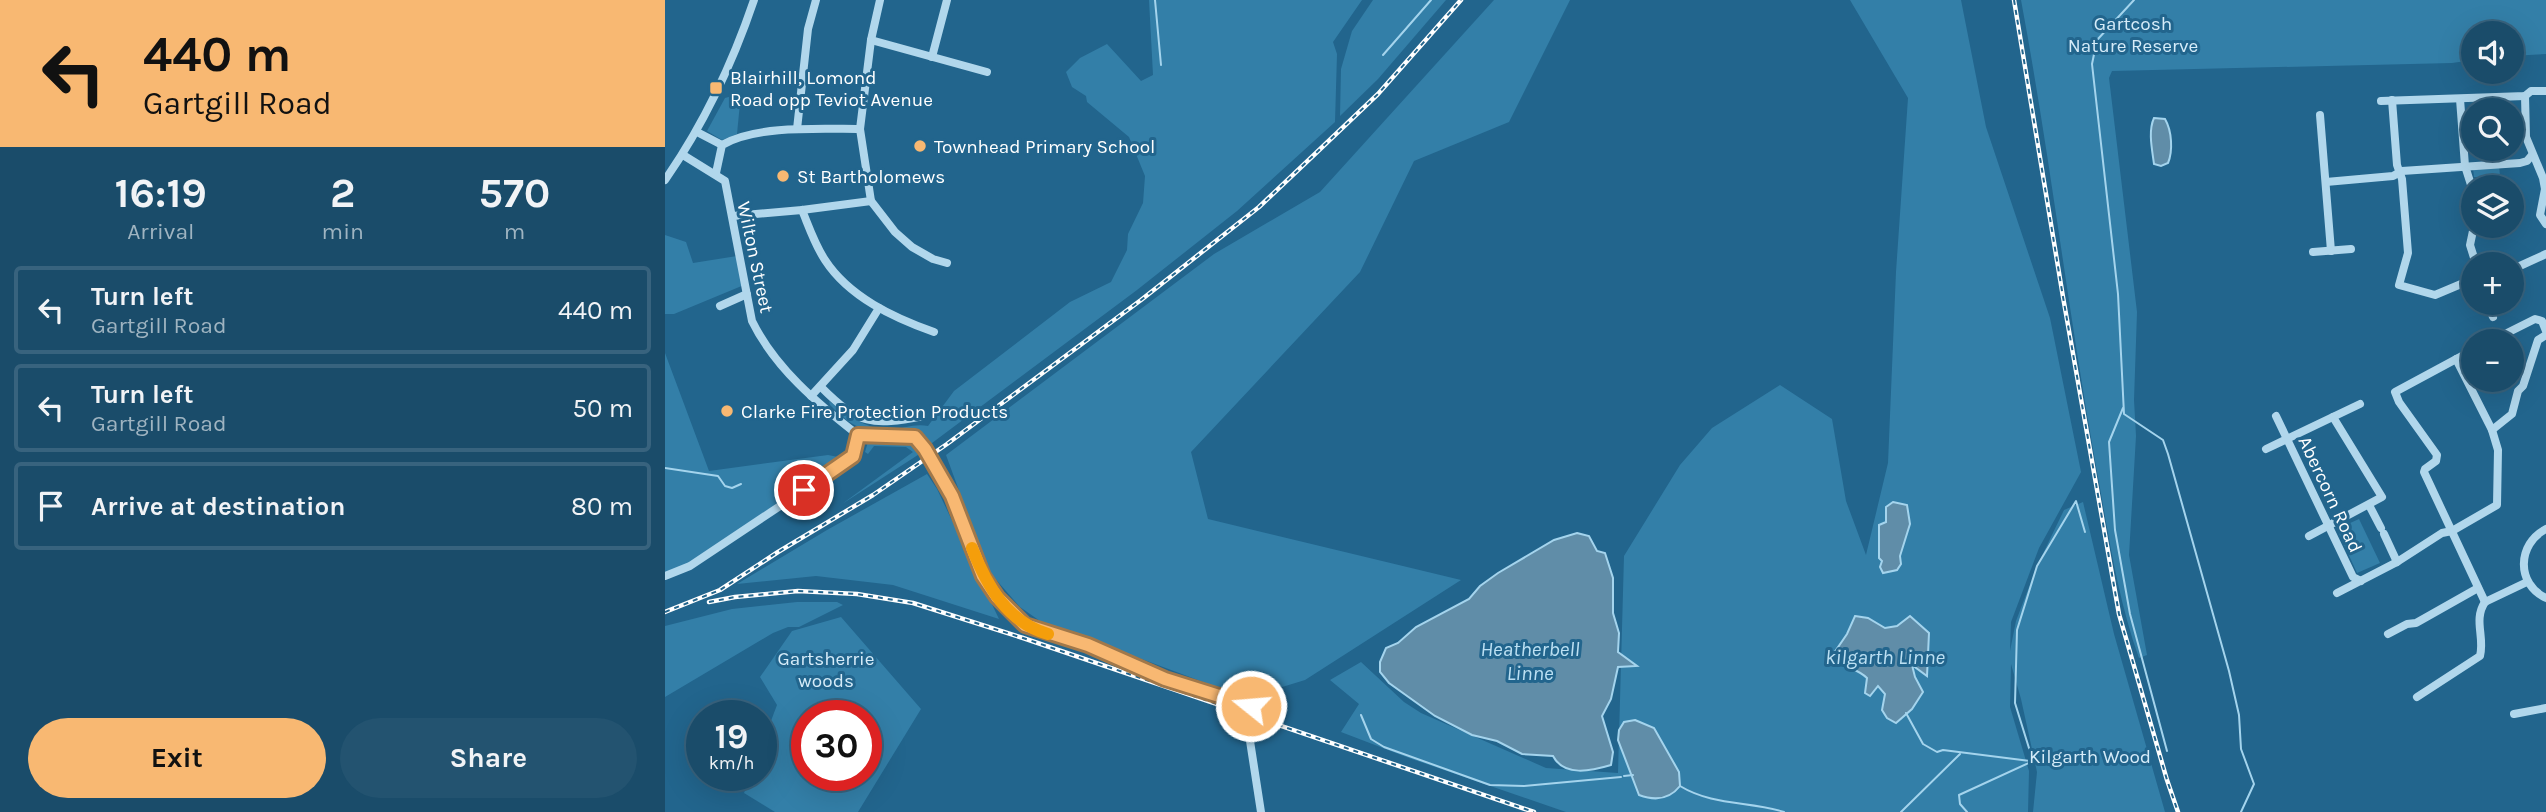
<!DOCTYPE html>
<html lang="en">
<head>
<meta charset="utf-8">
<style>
	body { margin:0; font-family:Karla,sans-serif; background:#235370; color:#f1f3f6; height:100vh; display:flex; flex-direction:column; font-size:26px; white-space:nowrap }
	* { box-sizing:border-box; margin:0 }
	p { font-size:23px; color:#9fb4c1 }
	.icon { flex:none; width:38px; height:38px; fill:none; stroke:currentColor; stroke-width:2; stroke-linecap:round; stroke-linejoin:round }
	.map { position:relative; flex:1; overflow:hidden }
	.details { display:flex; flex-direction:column; background:#1a4c6a; width:665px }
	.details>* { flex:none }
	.top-card { background:#f8b872; color:#111; overflow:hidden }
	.controls { position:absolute; left:1796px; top:21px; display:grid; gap:14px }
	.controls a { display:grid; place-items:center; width:63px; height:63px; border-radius:50%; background:#1a4c6a; box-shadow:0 7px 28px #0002,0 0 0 2px #38637e; font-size:35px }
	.speed { position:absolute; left:21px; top:700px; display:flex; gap:14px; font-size:35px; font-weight:700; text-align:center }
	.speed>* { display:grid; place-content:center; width:91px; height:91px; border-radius:50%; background:#1a4c6a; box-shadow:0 7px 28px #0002,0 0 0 2px #38637e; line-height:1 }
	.speed small { font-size:18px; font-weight:400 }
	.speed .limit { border:10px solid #d22; background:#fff; color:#111 }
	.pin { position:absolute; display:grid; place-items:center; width:60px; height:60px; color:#fff; margin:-30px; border:4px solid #fff; border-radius:50%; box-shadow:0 2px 7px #0007 }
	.me { position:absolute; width:77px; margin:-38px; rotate:287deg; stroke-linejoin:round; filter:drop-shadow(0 0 5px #0008) }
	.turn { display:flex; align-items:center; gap:24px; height:147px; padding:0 28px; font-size:32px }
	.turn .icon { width:91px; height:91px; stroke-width:2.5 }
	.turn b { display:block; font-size:49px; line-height:60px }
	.eta { display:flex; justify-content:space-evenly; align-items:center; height:119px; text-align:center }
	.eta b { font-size:42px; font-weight:700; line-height:49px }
	.primary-button { display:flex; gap:14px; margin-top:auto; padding:14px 28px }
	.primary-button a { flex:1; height:80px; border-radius:42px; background:#f8b872; color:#111; font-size:28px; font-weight:700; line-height:80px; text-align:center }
	.primary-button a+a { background:#235370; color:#f1f3f6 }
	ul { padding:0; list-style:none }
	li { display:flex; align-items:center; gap:21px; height:88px; margin:0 14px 10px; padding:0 14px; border:4px solid #38637e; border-radius:7px }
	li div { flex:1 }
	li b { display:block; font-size:26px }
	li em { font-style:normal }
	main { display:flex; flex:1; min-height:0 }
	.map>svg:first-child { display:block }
</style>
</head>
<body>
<main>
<section class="details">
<div class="top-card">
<div class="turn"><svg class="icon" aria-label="left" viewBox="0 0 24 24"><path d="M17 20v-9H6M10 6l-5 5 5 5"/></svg><div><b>440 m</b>Gartgill Road</div></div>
</div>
<div class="eta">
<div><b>16:19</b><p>Arrival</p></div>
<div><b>2</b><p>min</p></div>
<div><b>570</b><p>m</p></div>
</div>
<ul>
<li><svg class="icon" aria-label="left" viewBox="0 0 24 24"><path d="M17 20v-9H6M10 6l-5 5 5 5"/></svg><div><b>Turn left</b><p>Gartgill Road</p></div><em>440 m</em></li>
<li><svg class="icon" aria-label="left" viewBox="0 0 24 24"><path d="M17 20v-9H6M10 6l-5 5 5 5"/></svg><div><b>Turn left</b><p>Gartgill Road</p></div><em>50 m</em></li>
<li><svg class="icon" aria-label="arrive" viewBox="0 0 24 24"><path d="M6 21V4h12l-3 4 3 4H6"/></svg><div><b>Arrive at destination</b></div><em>80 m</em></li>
</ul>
<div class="primary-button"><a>Exit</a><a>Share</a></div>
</section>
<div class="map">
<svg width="1881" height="812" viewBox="0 0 1881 812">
	<rect width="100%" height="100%" fill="#22658d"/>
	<g fill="#337fa8" fill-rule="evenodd">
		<path d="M 484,0 L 697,0 L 668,42 L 672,54 L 670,122 L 572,211 L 472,290 L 263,446 L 253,432 C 214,435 193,435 165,405 L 164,401 C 182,414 201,430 224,429 C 238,429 250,423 263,426 L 289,391 L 405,302 L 446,282 L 462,250 L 463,234 L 478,203 L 480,176 L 464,137 L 422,102 L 421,96 L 407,87 L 401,72 L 415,58 L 442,44 L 476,81 L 488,75 Z"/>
		<polygon points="708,0 781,0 713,79 675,116 676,69 687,31"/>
		<polygon points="829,0 905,0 844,122 749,161 695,272 526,452 543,519 796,580 640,680 581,698 375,621 355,607 320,567 310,534 281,455 549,254 655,192"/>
		<polygon points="1185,0 1296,0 1321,127 1385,318 1416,472 1374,548 1346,622 1345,651 1351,621 1372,566 1399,510 1418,502 1449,634 1500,812 1368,812 1372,772 1356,699 1346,664 1345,707 1364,771 1363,812 901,812 744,758 676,732 694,704 665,680 696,662 739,702 756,713 881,768 953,773 959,556 1015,465 1047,428 1115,385 1167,419 1181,501 1201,555 1223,463 1231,272 1243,98"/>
		<path d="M 1356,0 L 1881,0 L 1881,54 L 1846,56 L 1846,33 L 1808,33 L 1808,60 L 1787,63 L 1447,71 L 1444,78 L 1472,312 L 1469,400 L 1471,436 L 1464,555 L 1482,655 L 1474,658 C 1452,597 1443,530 1431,466 C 1403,311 1385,155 1356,0 Z"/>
		<polygon points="74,94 75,103 72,134 57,140 42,131 60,98"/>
		<polygon points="1834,165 1836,187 1813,187 1812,177 1809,177 1808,168"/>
		<polygon points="0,235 21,242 28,263 72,256 79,285 9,314 0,314"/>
		<polygon points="0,353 44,471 163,455 178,458 19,567 0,574"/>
		<polygon points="203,442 248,443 256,453 177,504 248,452 241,447 209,446 203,454 200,452"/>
		<polygon points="262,474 272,489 334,619 228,585 151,576 72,584 162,530"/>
		<polygon points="1694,519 1715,563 1692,573 1672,529"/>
		<polygon points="132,602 172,602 178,605 134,627 123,627 108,633 0,697 0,626 67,609"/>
		<path d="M 176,617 L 256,709 L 193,812 L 110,812 L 79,793 L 86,775 L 96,775 L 96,747 L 112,705 L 95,677 L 127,631 ZM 142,716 L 201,716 L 201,775 L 142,775 Z"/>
	</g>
	<g fill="#608da8" stroke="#a4d4ed" stroke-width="2">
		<path d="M 1489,118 L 1500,119 C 1507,131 1508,151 1503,163 L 1496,166 L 1489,164 C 1487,149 1483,131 1489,118 Z"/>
		<polygon points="1228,502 1242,505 1245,524 1235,556 1236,564 1232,570 1218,573 1215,567 1217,561 1214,558 1214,525 1221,522 1221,507"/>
		<path d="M 912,533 L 924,536 L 932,551 L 940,553 L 948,578 L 948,613 L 954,633 L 953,652 L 972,666 L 953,667 L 946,699 L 937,716 L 948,752 L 946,765 C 926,771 899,777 888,756 L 857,754 L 832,741 L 807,735 L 770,716 L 724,683 L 715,672 L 715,662 L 721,648 L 733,643 L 751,627 L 804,599 L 815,586 L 833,573 L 889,540 Z"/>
		<path d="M 1190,616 L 1203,618 L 1220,628 L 1232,626 L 1245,616 L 1264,633 L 1262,676 L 1247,665 L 1250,677 L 1258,692 L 1247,709 L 1231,723 L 1222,718 L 1217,710 L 1220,694 L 1213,686 L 1205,696 L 1200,693 L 1202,678 C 1192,668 1177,667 1167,656 L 1182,634 Z"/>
		<path d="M 970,720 L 989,728 L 1014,772 L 1015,786 C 1004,800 990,801 974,795 L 953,740 L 954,730 L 959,722 Z"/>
	</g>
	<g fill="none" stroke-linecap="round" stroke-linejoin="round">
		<g stroke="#a4d4ed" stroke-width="2">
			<polyline points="490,0 496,65"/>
			<polyline points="1469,0 1432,40 1427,64 1453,294 1459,414 1498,440 1503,454 1564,671 1574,715 1576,749 1589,784 1576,812"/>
			<polyline points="718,55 766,0"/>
			<polyline points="1458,408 1444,442 1450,530 1465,614 1502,751"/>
			<polyline points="0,468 53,476 60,486 67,488 76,484"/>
			<polyline points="1241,713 1258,744 1272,752 1278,750 1365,761"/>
			<polyline points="696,715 706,739 719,747 825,785 859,786 956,777"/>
			<polyline points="959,776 968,775"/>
			<path d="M 1015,786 C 1048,806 1084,801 1119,812"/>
			<polyline points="1236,812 1295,754"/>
			<polyline points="1302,812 1295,804 1294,795 1368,761 1350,703 1352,630 1372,566 1411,501 1420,532"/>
		</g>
		<g stroke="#b1d7ec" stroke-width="8">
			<polyline points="215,0 206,40 195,129 206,201 230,232 247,247 268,259 282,263"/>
			<polyline points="206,40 322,72"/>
			<polyline points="267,57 282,0"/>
			<polyline points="1860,96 1861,137 1878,178 1880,189 1875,215 1881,224"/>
			<polyline points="1795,99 1800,166 1808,191"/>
			<polyline points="1727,100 1732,165 1737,179 1743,253 1734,285 1770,295 1808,279"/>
			<polyline points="1716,101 1860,96 1866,91 1881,91"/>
			<polyline points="1655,115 1666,251"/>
			<polyline points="132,129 143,29 151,0"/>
			<polyline points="32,132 57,145"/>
			<path d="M 18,155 L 60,181 L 87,321 C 110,368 153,404 193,435"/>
			<path d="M 51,173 L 57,145 C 90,125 156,129 195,129"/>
			<path d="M 0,180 C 39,124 67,65 89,0"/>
			<polyline points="1661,182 1728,176 1737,171 1855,163 1862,161 1867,155"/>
			<path d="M 137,210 C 144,227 150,245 160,260 C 184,297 229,318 269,332"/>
			<polyline points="68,216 137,210 206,201"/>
			<polyline points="1809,226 1805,245 1811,264"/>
			<polyline points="1648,252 1686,249"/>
			<polyline points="1846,270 1881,254"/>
			<polyline points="1822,303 1828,317"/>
			<polyline points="55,306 82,294"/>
			<polyline points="1826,341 1870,319 1877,321 1881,331"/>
			<polyline points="1808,350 1730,392 1734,402 1772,455 1771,461 1760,469 1759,472 1820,602"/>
			<path d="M 156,387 C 194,425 207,426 258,416"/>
			<polyline points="146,396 188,350 214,308"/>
			<polyline points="1611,416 1688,577 1696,581"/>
			<polyline points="1827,430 1847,414 1853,391 1858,386 1873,340 1881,335"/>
			<polyline points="193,435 250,437 260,449"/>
			<polyline points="1601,449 1695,404"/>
			<polyline points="274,472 287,496 318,576 332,597 360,625 423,645 500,679 586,706 583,728 596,812"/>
			<polyline points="1704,505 1716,528"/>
			<path d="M 1881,529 C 1852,544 1851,584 1881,598"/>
			<polyline points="1719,534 1732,562"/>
			<polyline points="1644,536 1717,497 1668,417"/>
			<polyline points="0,576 25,566 184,460 191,451 193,435"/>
			<polyline points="1672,593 1732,562 1777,533 1787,531 1832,505 1833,450 1827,430 1791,359"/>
			<polyline points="1820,602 1862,582"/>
			<polyline points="1723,634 1742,624 1751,623 1813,588"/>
			<path d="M 1752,697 L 1815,656 C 1820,637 1808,620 1820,602"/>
			<polyline points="1849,714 1881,708"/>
		</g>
		<defs>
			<g id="rail">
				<polyline points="1349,0 1398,297 1454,614 1502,780 1513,812"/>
				<polyline points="44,602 70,597 133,591 192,594 248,603 358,638 869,812"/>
				<polyline points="0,612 55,590 113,552 208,495 282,444 476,300 594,207 651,153 713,94 796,0"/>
			</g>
		</defs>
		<use href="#rail" stroke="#fff" stroke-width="4.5"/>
		<use href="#rail" stroke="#22658d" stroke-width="2" stroke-dasharray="5" stroke-linecap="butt"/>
		<polyline stroke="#b1d7ec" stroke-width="8" points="260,449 274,472"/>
	</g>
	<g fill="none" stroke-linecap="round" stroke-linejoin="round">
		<defs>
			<polyline id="route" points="139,490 188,456 193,435 250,437 260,449 287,496 318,576 332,597 360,625 423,645 500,679 586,706"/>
		</defs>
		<use href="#route" stroke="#a1784a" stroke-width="18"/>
		<use href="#route" stroke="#f8b872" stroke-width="12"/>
		<path stroke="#f59e0b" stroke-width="12" d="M 307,548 C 322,586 342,622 383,634"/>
	</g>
	<g fill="#f8b872" stroke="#22658d" stroke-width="2.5">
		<rect x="44" y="81" width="14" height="14" rx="3.5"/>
		<circle cx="255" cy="146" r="7"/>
		<circle cx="118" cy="176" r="7"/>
		<circle cx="62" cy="411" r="7"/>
	</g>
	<g text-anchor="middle" stroke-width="6" stroke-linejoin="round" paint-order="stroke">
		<g font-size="19" fill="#d6ecf9" stroke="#22658d">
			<text x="1468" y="30">Gartcosh<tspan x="1468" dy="22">Nature Reserve</tspan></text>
			<text x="161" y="665">Gartsherrie<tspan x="161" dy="22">woods</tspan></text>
			<text x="1425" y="763">Kilgarth Wood</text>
		</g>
		<g font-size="19" fill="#fff" stroke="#22658d" text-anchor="start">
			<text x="65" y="84">Blairhill, Lomond<tspan x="65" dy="22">Road opp Teviot Avenue</tspan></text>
			<text x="269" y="153">Townhead Primary School</text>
			<text x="132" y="183">St Bartholomews</text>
			<text x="76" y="418">Clarke Fire Protection Products</text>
		</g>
		<g font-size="19" fill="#fff" stroke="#22658d">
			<text transform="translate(91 257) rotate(78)" y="7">Wilton Street</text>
			<text transform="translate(1666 494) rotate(65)" y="7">Abercorn Road</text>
		</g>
		<g font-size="21" font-style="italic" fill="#bce0f3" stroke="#22658d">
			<text x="865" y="656">Heatherbell<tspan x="865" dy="24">Linne</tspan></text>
			<text x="1220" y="664">kilgarth Linne</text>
		</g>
	</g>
</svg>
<div class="controls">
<a><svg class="icon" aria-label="sound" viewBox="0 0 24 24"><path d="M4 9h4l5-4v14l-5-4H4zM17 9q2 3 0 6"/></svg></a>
<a><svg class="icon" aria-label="search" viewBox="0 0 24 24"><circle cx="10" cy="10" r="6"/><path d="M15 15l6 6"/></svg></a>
<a><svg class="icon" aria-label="layers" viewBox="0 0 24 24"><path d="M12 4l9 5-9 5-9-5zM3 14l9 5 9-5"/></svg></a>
<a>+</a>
<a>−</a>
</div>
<div class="speed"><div>19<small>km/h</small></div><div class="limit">30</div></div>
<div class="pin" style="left:139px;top:490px;background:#d93025"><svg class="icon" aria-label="arrive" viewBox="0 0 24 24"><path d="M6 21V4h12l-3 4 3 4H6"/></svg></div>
<svg class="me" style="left:586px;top:706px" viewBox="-20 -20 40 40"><circle r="17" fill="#f8b872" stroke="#fff" stroke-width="3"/><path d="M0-11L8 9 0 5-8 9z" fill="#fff"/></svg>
</div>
</main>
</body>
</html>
